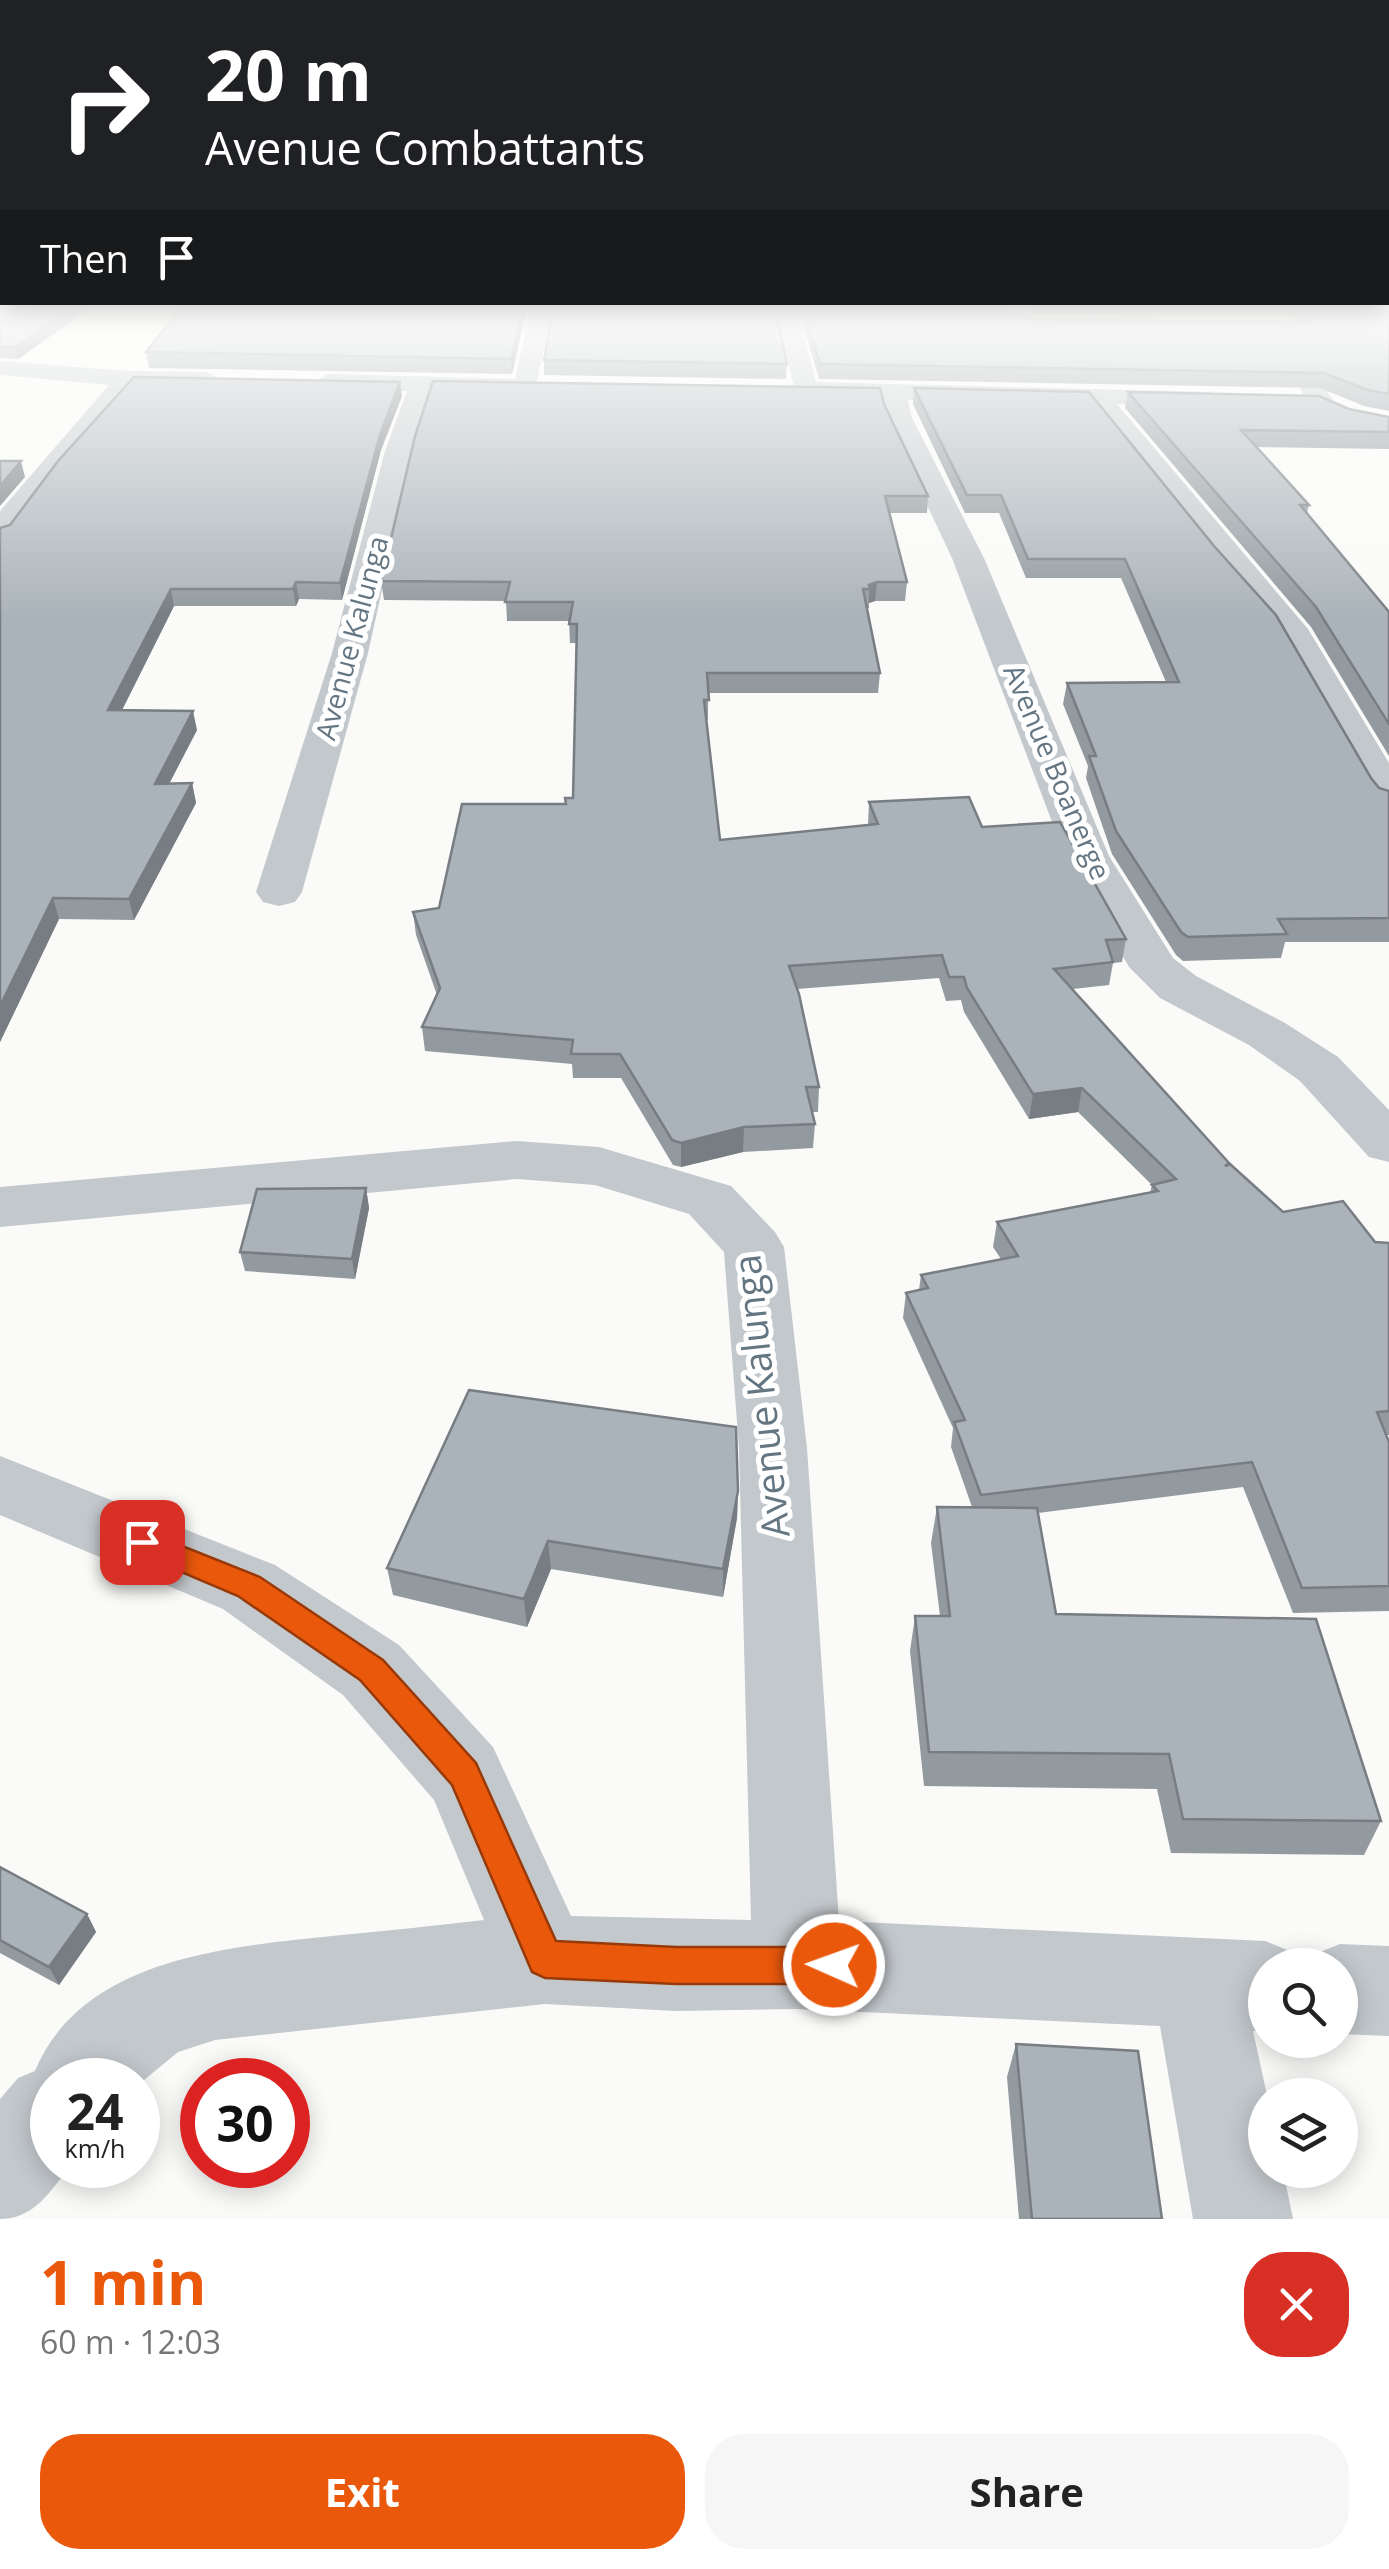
<!DOCTYPE html>
<html lang="en">
<head>
<meta charset="utf-8">
<style>
	body { margin:0; font-family:"Open Sans",sans-serif; background:#f6f6f6; color:#222; height:100vh; display:flex; flex-direction:column; font-size:38px; white-space:nowrap }
	* { box-sizing:border-box; margin:0 }
	p { font-size:32px; color:#767676 }
	.icon { flex:none; width:55px; height:55px; fill:none; stroke:currentColor; stroke-width:2; stroke-linecap:round; stroke-linejoin:round }
	.map { position:relative; height:2219px; overflow:hidden }
	.drawer { display:flex; flex-direction:column; background:#fff; flex:1 }
	.drawer>* { flex:none }
	.hud { position:absolute; left:0px; top:0px; width:1390px; height:305px; box-shadow:0 5px 25px #0003; background:#202124; color:#fff; overflow:hidden }
	.tools { position:absolute; left:1248px; top:1948px; display:grid; gap:20px }
	.tools a { display:grid; place-items:center; width:110px; height:110px; border-radius:50%; background:#fff; box-shadow:0 5px 25px #0003; font-size:50px }
	.speed { position:absolute; left:30px; top:2058px; display:flex; gap:20px; font-size:50px; font-weight:700; text-align:center }
	.speed>* { display:grid; place-content:center; width:130px; height:130px; border-radius:50%; background:#fff; box-shadow:0 5px 25px #0003; line-height:1 }
	.speed small { font-size:25px; font-weight:400 }
	.speed .limit { border:15px solid #d22; background:#fff; color:#111 }
	.pin { position:absolute; display:grid; place-items:center; width:85px; height:85px; color:#fff; margin:-42px; border-radius:20px; box-shadow:0 5px 15px #0006 }
	.me { position:absolute; width:110px; margin:-55px; rotate:272deg; stroke-linejoin:round; filter:drop-shadow(0 0 8px #0008) }
	.turn { display:flex; align-items:center; gap:35px; height:210px; padding:0 40px; font-size:45px }
	.turn .icon { width:130px; height:130px; stroke-width:2.5 }
	.turn b { display:block; font-size:70px; line-height:85px }
	.then { display:flex; align-items:center; height:95px; padding:0 40px; background:#0003; gap:20px; font-size:38px }
	.round { display:grid; place-items:center; flex:none; width:105px; height:105px; border-radius:40px; background:#f6f6f6 }
	.overview { display:flex; align-items:center; justify-content:space-between; height:170px; padding:0 40px }
	h1 { font-size:60px; font-weight:700; line-height:75px; color:#ea580c }
	.button { display:flex; gap:20px; margin-top:auto; padding:20px 40px }
	.button a { flex:1; height:115px; border-radius:40px; background:#ea580c; color:#fff; font-size:40px; font-weight:700; line-height:115px; text-align:center }
	.button a+a { background:#f6f6f6; color:#222 }
	.map>svg:first-child { display:block }
</style>
</head>
<body>
<div class="map">
<svg width="1389" height="2219" viewBox="0 0 1389 2219">
	<rect width="100%" height="100%" fill="#fafaf8"/>
	<g fill="none" stroke-linecap="round" stroke-linejoin="round">
		<g fill="#c3c8cc" fill-rule="evenodd">
			<polygon points="531,308 553,308 535,390 432,391 413,451 368,653 302,892 295,902 279,906 263,902 256,892 332,653 385,451 407,391 328,390 315,382 328,374 515,379"/>
			<polygon points="775,308 797,308 816,382 1210,392 1214,398 1210,404 1201,406 1117,404 1308,629 1389,763 1389,811 1374,807 1368,798 1275,633 1213,562 1089,403 908,400 912,418 984,558 1109,856 1173,958 1196,976 1285,1023 1338,1057 1389,1110 1389,1162 1369,1157 1300,1081 1249,1045 1160,998 1129,967 1065,856 952,558 886,418 882,399 796,395"/>
			<path d="M 1297,308 L 1319,308 C 1309,344 1312,370 1333,400 L 1329,406 L 1311,406 C 1288,374 1284,346 1297,308 Z"/>
			<polygon points="0,361 128,371 207,372 220,380 207,388 135,387 63,469 11,539 0,541 0,511 109,385 0,375"/>
			<path d="M 517,1141 L 599,1147 L 731,1186 L 775,1232 L 784,1247 L 807,1448 L 839,1921 L 1265,1941 L 1297,1954 L 1302,1965 L 1265,1965 L 1265,2031 L 1253,2031 L 1267,2095 L 1265,2170 L 1283,2170 L 1293,2219 L 1193,2219 L 1160,2026 L 797,2009 L 676,2011 L 545,2004 L 215,2040 L 178,2052 L 138,2085 L 138,2080 L 52,2080 L 52,2165 L 71,2165 C 51,2190 35,2219 0,2219 L 0,2099 L 18,2078 L 35,2071 C 82,1958 227,1947 332,1936 C 383,1931 433,1926 484,1920 L 434,1800 L 343,1695 L 223,1609 L 0,1515 L 0,1456 L 275,1565 L 399,1645 L 493,1747 L 571,1916 L 751,1920 L 739,1448 L 724,1252 L 689,1214 L 595,1185 L 517,1179 L 0,1227 L 0,1187 Z"/>
			<polygon points="1340,1944 1389,1946 1389,2036 1340,2034 1340,1965 1304,1965 1308,1957"/>
		</g>
	</g>
	<g fill="#929a9f">
		<polygon points="0,308 90,308 18,359 0,358"/>
		<polygon points="527,308 512,374 149,368 146,352"/>
		<polygon points="798,308 1003,308 1006,312 1037,320 1305,322 1308,320 1302,315 1037,313 1027,308 1389,308 1389,411 1364,406 1320,388 819,379"/>
		<polygon points="544,360 787,364 786,379 544,375"/>
		<polygon points="914,388 1089,392 1371,778 1379,788 1389,791 1389,942 1285,942 1281,958 1183,961 1176,955 1112,854 1086,778 1088,766 1063,704 1067,683 1166,682 1121,578 1026,578 999,513 965,513 913,404"/>
		<polygon points="1128,392 1349,409 1389,417 1389,449 1257,447 1309,505 1307,513 1389,612 1389,756 1311,627 1125,408"/>
		<polygon points="402,396 381,450 342,600 299,599 296,606 174,606 122,710 197,730 169,784 192,783 196,803 134,920 59,919 0,1042 0,528"/>
		<polygon points="884,404 928,496 927,513 889,513 907,582 905,601 875,601 869,603 869,608 867,608 880,673 878,693 708,693 708,720 706,720 720,840 868,825 869,802 982,827 1126,939 1122,962 1113,963 1109,985 1073,989 1228,1165 1283,1212 1375,1242 1389,1243 1389,1435 1386,1435 1389,1442 1389,1611 1293,1613 1243,1487 1038,1513 1056,1614 1381,1821 1364,1855 1171,1853 1157,1789 924,1786 910,1651 915,1616 940,1616 931,1543 937,1507 972,1507 951,1447 953,1428 903,1318 906,1293 919,1290 921,1275 1001,1259 993,1247 997,1222 1150,1193 1152,1185 1078,1112 1029,1119 964,1012 961,1000 946,1001 939,978 797,989 819,1087 818,1112 812,1112 815,1124 813,1148 743,1152 681,1167 673,1165 621,1078 573,1078 572,1064 425,1051 422,1027 437,995 416,935 413,912 439,908 573,798 576,643 570,643 569,621 507,621 506,601 384,600 381,581"/>
		<polygon points="366,1188 369,1208 355,1279 245,1271 240,1252"/>
		<polygon points="738,1491 737,1518 723,1597 551,1569 527,1627 393,1595 387,1568"/>
		<polygon points="0,1867 87,1914 96,1932 59,1985 0,1953"/>
		<polygon points="1016,2044 1162,2219 1019,2219 1007,2077"/>
	</g>
	<g fill="#777d82">
		<polygon points="72,308 90,308 18,359 15,347"/>
		<polygon points="523,308 527,308 512,374 511,359"/>
		<polygon points="400,382 402,396 381,450 342,600 340,583 380,435"/>
		<polygon points="21,461 25,477 0,506 0,486"/>
		<polygon points="296,582 299,599 296,606 293,589"/>
		<polygon points="877,582 875,601 869,603 869,585"/>
		<polygon points="171,589 174,606 113,728 108,710"/>
		<polygon points="193,711 197,730 159,803 155,784"/>
		<polygon points="192,783 196,803 134,920 129,899"/>
		<polygon points="53,898 59,919 0,1042 0,1006"/>
		<polygon points="1082,1088 1078,1112 1029,1119 1033,1094"/>
		<polygon points="744,1127 743,1152 681,1167 681,1143"/>
		<polygon points="366,1188 369,1208 355,1279 352,1259"/>
		<polygon points="738,1491 737,1518 723,1597 723,1569"/>
		<polygon points="548,1541 551,1569 527,1627 524,1599"/>
		<polygon points="87,1914 96,1932 59,1985 49,1967"/>
	</g>
	<g fill="#aab3b9" stroke="#777d82" stroke-width="2.5">
		<polygon points="0,308 72,308 15,347 0,347"/>
		<polygon points="181,308 523,308 511,359 146,352"/>
		<polygon points="553,308 775,308 787,364 544,360"/>
		<polygon points="803,308 1003,308 1006,312 1037,320 1305,322 1321,313 1315,308 1389,308 1389,394 1368,390 1324,373 820,364"/>
		<polygon points="134,377 400,382 380,435 340,583 296,582 293,589 171,589 108,710 193,711 155,784 192,783 129,899 53,898 0,1006 0,528 10,525 58,461"/>
		<polygon points="433,381 880,388 884,404 928,496 885,496 907,582 877,582 869,585 870,589 863,589 880,673 707,673 709,700 704,700 720,840 878,824 869,802 969,797 982,827 1060,822 1126,939 1106,940 1113,962 1054,969 1229,1163 1225,1166 1230,1164 1283,1212 1343,1201 1375,1242 1389,1243 1389,1411 1377,1412 1389,1442 1389,1586 1302,1588 1252,1462 981,1495 954,1422 965,1420 906,1293 928,1288 921,1275 1018,1256 997,1222 1158,1191 1152,1185 1176,1179 1082,1088 1033,1094 967,988 964,977 949,977 942,955 789,966 799,994 819,1087 806,1087 815,1124 744,1127 681,1143 672,1140 620,1054 571,1054 573,1040 422,1027 440,988 413,912 439,908 462,804 566,804 565,798 573,798 577,624 569,624 573,602 505,602 510,582 381,581 415,436"/>
		<polygon points="914,388 1089,392 1214,546 1276,615 1371,778 1379,788 1389,791 1389,918 1278,919 1287,934 1188,937 1181,932 1116,831 1089,756 1096,756 1067,683 1179,682 1125,559 1028,559 1001,495 967,495"/>
		<polygon points="1128,392 1319,396 1349,409 1389,417 1389,432 1241,430 1309,505 1300,505 1389,612 1389,724 1316,607"/>
		<polygon points="0,461 21,461 0,486"/>
		<polygon points="366,1188 352,1259 240,1252 257,1189"/>
		<polygon points="469,1390 736,1427 738,1491 723,1569 548,1541 524,1599 387,1568"/>
		<polygon points="937,1507 1037,1508 1056,1614 1316,1619 1381,1821 1183,1819 1169,1754 929,1752 915,1616 950,1616"/>
		<polygon points="0,1867 87,1914 49,1967 0,1940"/>
		<polygon points="1016,2044 1138,2051 1162,2219 1032,2219"/>
	</g>
	<linearGradient id="sky" x2="0" y2="1"><stop stop-color="#96bcdc"/><stop offset="0.5" stop-color="#fdfdfc"/><stop offset="1" stop-color="#fdfdfc" stop-opacity="0"/></linearGradient>
	<rect width="1389" height="619" fill="url(#sky)"/>
	<polygon fill="#ea580c" stroke="#983908" stroke-width="2.5" points="142,1530 260,1577 383,1660 476,1763 556,1941 676,1947 834,1947 847,1952 853,1965 847,1978 834,1984 676,1984 545,1978 532,1972 452,1785 360,1680 238,1596 132,1551 127,1542 132,1534"/>
	<g text-anchor="middle" stroke-width="10" stroke-linejoin="round" paint-order="stroke">
		<g font-size="28" fill="#657683" stroke="#fff">
			<text transform="translate(352 638) rotate(-75)" y="10">Avenue Kalunga</text>
			<text transform="translate(1057 772) rotate(67)" y="10">Avenue Boanerge</text>
		</g>
		<g font-size="38" fill="#657683" stroke="#fff">
			<text transform="translate(762 1396) rotate(-96)" y="13">Avenue Kalunga</text>
		</g>
	</g>
</svg>
<div class="tools">
<a><svg class="icon" aria-label="search" viewBox="0 0 24 24"><circle cx="10" cy="10" r="6"/><path d="M15 15l6 6"/></svg></a>
<a><svg class="icon" aria-label="layers" viewBox="0 0 24 24"><path d="M12 4l9 5-9 5-9-5zM3 14l9 5 9-5"/></svg></a>
</div>
<div class="speed"><div>24<small>km/h</small></div><div class="limit">30</div></div>
<div class="pin" style="left:142px;top:1542px;background:#d93025"><svg class="icon" aria-label="arrive" viewBox="0 0 24 24"><path d="M6 21V4h12l-3 4 3 4H6"/></svg></div>
<svg class="me" style="left:834px;top:1965px" viewBox="-20 -20 40 40"><circle r="17" fill="#ea580c" stroke="#fff" stroke-width="3"/><path d="M0-11L8 9 0 5-8 9z" fill="#fff"/></svg>
<div class="hud">
<div class="turn"><svg class="icon" aria-label="right" viewBox="0 0 24 24"><path d="M7 20v-9h11M14 6l5 5-5 5"/></svg><div><b>20 m</b>Avenue Combattants</div></div>
<div class="then">Then<svg class="icon" aria-label="arrive" viewBox="0 0 24 24"><path d="M6 21V4h12l-3 4 3 4H6"/></svg></div>
</div>
</div>
<section class="drawer">
<div class="overview"><div><h1>1 min</h1><p>60 m · 12:03</p></div><a class="round" style="background:#d93025;color:#fff"><svg class="icon" aria-label="close" viewBox="0 0 24 24"><path d="M6 6l12 12M18 6L6 18"/></svg></a></div>
<div class="button"><a>Exit</a><a>Share</a></div>
</section>
</body>
</html>
